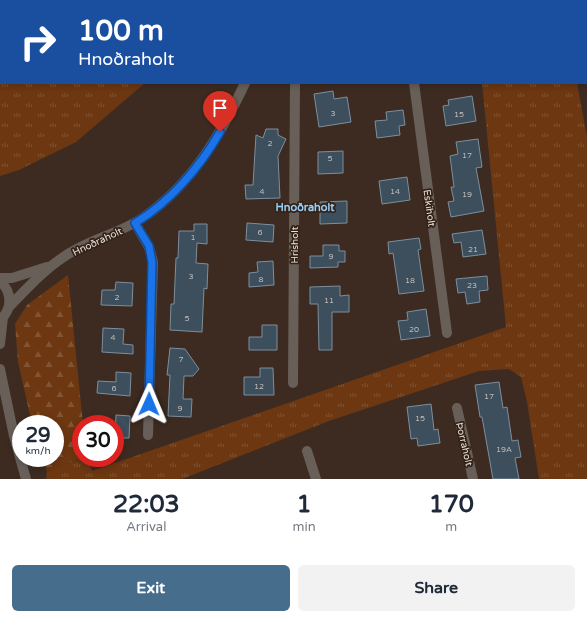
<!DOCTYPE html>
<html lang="en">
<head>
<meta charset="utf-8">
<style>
	body { margin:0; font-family:"Varela Round",sans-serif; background:#f2f2f3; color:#1f2937; height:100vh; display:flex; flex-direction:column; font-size:15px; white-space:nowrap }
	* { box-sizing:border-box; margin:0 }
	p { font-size:13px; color:#747a83 }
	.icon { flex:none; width:22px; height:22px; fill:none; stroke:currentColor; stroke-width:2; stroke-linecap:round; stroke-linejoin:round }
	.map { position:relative; height:479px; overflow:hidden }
	.drawer { display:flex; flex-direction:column; background:#fff; flex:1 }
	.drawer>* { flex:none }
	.hud { position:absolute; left:0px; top:0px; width:587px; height:84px; box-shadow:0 2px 6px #0003; background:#1a4fa0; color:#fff; overflow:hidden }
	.speed { position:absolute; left:12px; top:415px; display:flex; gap:8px; font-size:20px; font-weight:700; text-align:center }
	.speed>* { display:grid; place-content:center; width:52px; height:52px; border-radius:50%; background:#fff; box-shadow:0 2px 6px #0003; line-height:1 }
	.speed small { font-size:10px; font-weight:400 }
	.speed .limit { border:6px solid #d22; background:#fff; color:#111 }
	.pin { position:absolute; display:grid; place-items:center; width:34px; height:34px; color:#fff; margin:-41px -17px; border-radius:50% 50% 50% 0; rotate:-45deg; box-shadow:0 0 4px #0007 }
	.pin .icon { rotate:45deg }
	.me { position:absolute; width:44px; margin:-22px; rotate:1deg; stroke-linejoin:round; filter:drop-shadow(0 0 3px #0008) }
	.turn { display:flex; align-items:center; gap:14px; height:84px; padding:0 12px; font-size:18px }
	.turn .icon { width:52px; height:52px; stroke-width:2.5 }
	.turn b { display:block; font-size:28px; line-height:34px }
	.eta { display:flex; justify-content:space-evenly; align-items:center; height:68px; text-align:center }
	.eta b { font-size:24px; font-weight:800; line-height:28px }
	.button { display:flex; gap:8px; margin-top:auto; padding:8px 12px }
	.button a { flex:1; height:46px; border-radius:6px; background:#476d8d; color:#fff; font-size:16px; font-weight:800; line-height:46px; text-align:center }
	.button a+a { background:#f2f2f3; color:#1f2937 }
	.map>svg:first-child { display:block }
</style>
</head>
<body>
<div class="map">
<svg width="587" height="479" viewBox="0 0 587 479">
	<defs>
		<pattern id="grass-tufts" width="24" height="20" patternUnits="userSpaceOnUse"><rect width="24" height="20" fill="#6c3711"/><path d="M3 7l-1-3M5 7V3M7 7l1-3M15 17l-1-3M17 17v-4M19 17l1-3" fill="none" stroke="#815433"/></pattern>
		<pattern id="forest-firs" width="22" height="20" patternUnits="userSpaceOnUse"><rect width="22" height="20" fill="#6c3711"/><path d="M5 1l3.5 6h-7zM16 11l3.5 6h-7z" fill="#815433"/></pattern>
	</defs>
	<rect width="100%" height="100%" fill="#3d2b21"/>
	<g fill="url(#grass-tufts)">
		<polygon points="0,0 219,0 1,1 1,83 145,83 76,142 19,170 0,176"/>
		<polygon points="482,83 577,83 587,137 587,479 539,479 527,402 521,377 509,369 479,371 329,421 182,479 46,479 47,471 83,458 87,458 92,471 506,327"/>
	</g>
	<polygon fill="url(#forest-firs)" points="68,275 83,424 81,424 81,458 83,458 47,471 41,458 55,458 55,424 32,424 18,362 15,324 27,305"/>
	<g fill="#3d4e5c" stroke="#7c8f9e">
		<polygon points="333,91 334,99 347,97 351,122 319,127 314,94"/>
		<polygon points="472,96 476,121 446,126 443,106 449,105 448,100"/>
		<polygon points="403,110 405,125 399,126 400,135 377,138 375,121 387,120 386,112"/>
		<polygon points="266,129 278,129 278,135 286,139 278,156 280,198 246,199 245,185 253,185 256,135 263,138"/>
		<polygon points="478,139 482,167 476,168 484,211 451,217 448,202 454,201 451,187 454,187 450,156 458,154 456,142"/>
		<polygon points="343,151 343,173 318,174 318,152"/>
		<polygon points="407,177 410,200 382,204 379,181"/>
		<polygon points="347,201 347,223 320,224 320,202"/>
		<polygon points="247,223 274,225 273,242 246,240"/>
		<polygon points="194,224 207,224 207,244 197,243 196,263 208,264 207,289 204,288 202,332 170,330 171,304 174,304 176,258 178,258 179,231 194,231"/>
		<polygon points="482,230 486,254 463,257 461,242 454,243 452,234"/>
		<polygon points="419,238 421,249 418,250 424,291 399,294 393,253 389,254 388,242"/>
		<polygon points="323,245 339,245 339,251 345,251 345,262 338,262 338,267 310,268 310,256 323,256"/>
		<polygon points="273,261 274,285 249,287 249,273 258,272 257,262"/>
		<polygon points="487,276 488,290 479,291 480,302 467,304 465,292 458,293 456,279"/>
		<polygon points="116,282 133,283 132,306 101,305 102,290 115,290"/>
		<polygon points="340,286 340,296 349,295 349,312 332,312 332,350 319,350 318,304 310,304 310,287"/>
		<polygon points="426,309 430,336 401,340 398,321 408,320 407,312"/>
		<polygon points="262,325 277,325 277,350 249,350 249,337 262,337"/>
		<polygon points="103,328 124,329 123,344 133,345 133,354 102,352"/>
		<polygon points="170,348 185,349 199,369 193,376 184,376 183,399 192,399 191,417 168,416 170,375 167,375"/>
		<polygon points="260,368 273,368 274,395 244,395 244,377 260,377"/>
		<polygon points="116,372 131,373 130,396 97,393 98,381 116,382"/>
		<polygon points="499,382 503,408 507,407 512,441 518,440 521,457 515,458 519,479 493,479 482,417 480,417 475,385"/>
		<polygon points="431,404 434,430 438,429 440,443 418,446 417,438 411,439 407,407"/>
		<polygon points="116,415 130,416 129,438 115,438"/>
	</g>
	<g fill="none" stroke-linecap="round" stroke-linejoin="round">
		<g stroke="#685f59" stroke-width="10">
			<polyline points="405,0 405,1"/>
			<polyline points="284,1 284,0"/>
			<polyline points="414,83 447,333"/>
			<polyline points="135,223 149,247 153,262 148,435"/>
			<polyline points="0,278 12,278 47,267"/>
			<path d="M 0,281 C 12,292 13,309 0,320"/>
			<path d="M 9,307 C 29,286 49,264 75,250 C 97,237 123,232 144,217 C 192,184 221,134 245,83"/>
			<polyline points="0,344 3,317"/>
			<polyline points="0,369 14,436 26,479"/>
			<polyline points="293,383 295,83"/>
			<polyline points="457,408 473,479"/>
			<polyline points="307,451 316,479"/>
		</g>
		<g stroke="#b49e91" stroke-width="12">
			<polyline points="573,0 573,1"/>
			<polyline points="586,57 587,61"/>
		</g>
	</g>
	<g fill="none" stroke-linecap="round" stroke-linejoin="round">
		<defs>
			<path id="route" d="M 149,404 L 152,262 L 149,246 L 135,223 C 170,202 200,167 220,132"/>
		</defs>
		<use href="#route" stroke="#114b97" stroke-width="10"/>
		<use href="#route" stroke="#1a73e8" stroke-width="7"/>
	</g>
	<g text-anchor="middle" stroke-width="3.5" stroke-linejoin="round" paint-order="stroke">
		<g font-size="8" fill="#bebab8">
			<text x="333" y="116">3</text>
			<text x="459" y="117">15</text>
			<text x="270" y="146">2</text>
			<text x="467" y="158">17</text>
			<text x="330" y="161">5</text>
			<text x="262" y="194">4</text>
			<text x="395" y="194">14</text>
			<text x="467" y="197">19</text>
			<text x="260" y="235">6</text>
			<text x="193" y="240">1</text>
			<text x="473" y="252">21</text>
			<text x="331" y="259">9</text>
			<text x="191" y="279">3</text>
			<text x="261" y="282">8</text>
			<text x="410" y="283">18</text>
			<text x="472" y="288">23</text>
			<text x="117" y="300">2</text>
			<text x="329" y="303">11</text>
			<text x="187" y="321">5</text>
			<text x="414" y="332">20</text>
			<text x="113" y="340">4</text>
			<text x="181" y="362">7</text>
			<text x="259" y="389">12</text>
			<text x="114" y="391">6</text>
			<text x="489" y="399">17</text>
			<text x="180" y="411">9</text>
			<text x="420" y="421">15</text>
			<text x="504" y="452">19A</text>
		</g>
		<g font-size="10" fill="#e9ded7" stroke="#332217">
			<text transform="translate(430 208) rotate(82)" y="4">Eskiholt</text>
			<text transform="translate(97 241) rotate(-25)" y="4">Hnoðraholt</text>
			<text transform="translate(294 245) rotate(-90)" y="4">Hrísholt</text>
			<text transform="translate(465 444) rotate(77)" y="4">Þorraholt</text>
		</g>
		<g font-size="11" font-weight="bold" fill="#9acff8" stroke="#332217">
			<text x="305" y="211">Hnoðraholt</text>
		</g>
	</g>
</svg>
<div class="speed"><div>29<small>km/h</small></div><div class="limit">30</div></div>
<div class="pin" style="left:220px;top:132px;background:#d93025"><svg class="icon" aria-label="arrive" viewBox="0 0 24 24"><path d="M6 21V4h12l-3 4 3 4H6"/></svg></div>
<svg class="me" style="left:149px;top:404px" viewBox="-20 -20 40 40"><path d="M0-17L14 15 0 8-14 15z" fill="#1a73e8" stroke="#fff" stroke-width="4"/></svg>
<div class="hud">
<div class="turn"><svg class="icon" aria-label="right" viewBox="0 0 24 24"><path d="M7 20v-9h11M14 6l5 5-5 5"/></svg><div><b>100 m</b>Hnoðraholt</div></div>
</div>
</div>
<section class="drawer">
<div class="eta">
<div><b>22:03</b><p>Arrival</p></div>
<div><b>1</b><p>min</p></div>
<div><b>170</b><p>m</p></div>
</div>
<div class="button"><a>Exit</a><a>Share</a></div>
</section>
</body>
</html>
